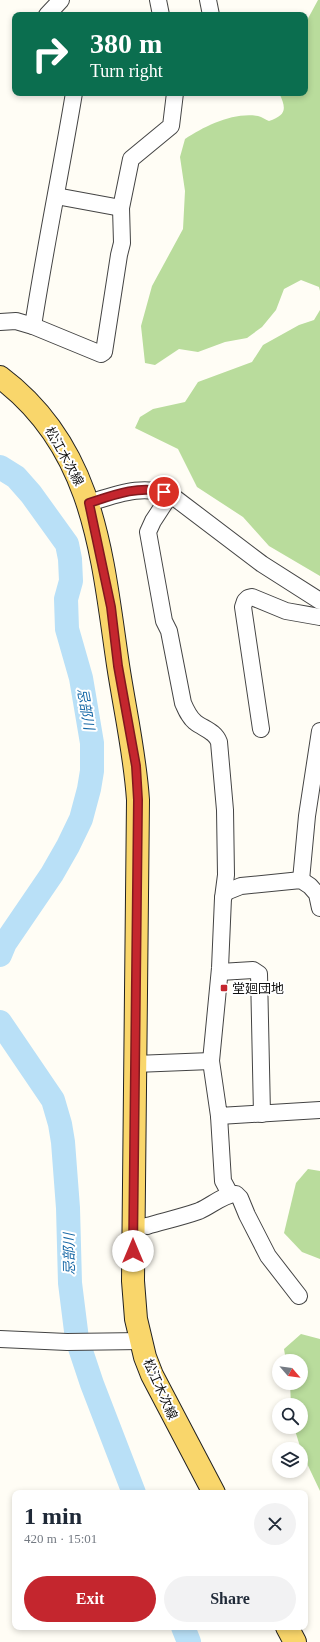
<!DOCTYPE html>
<html lang="en">
<head>
<meta charset="utf-8">
<style>
	body { margin:0; font-family:"Times New Roman","Noto Sans JP",serif; background:#f2f2f3; color:#1f2937; height:100vh; display:flex; flex-direction:column; font-size:15px; white-space:nowrap }
	* { box-sizing:border-box; margin:0 }
	p { font-size:13px; color:#747a83 }
	.icon { flex:none; width:22px; height:22px; fill:none; stroke:currentColor; stroke-width:2; stroke-linecap:round; stroke-linejoin:round }
	.map { position:relative; flex:1; overflow:hidden }
	.panel { position:absolute; left:12px; top:1490px; width:296px; height:140px; display:flex; flex-direction:column; background:#fff; border-radius:8px; box-shadow:0 2px 6px #0003 }
	.panel>* { flex:none }
	.top-card { position:absolute; left:12px; top:12px; width:296px; height:84px; border-radius:8px; box-shadow:0 2px 6px #0003; background:#0b6e4f; color:#fff; overflow:hidden }
	.needle { width:26px; rotate:118deg }
	.fabs { position:absolute; left:272px; top:1354px; display:grid; gap:8px }
	.fabs a { display:grid; place-items:center; width:36px; height:36px; border-radius:50%; background:#fff; box-shadow:0 2px 6px #0003; font-size:20px }
	.pin { position:absolute; display:grid; place-items:center; width:34px; height:34px; color:#fff; margin:-17px; border:2px solid #fff; border-radius:50%; box-shadow:0 1px 4px #0007 }
	.me { position:absolute; width:44px; margin:-22px; rotate:0deg; stroke-linejoin:round; filter:drop-shadow(0 0 3px #0008) }
	.turn { display:flex; align-items:center; gap:14px; height:84px; padding:0 12px; font-size:18px }
	.turn .icon { width:52px; height:52px; stroke-width:2.5 }
	.turn b { display:block; font-size:28px; line-height:34px }
	.round { display:grid; place-items:center; flex:none; width:42px; height:42px; border-radius:21px; background:#f2f2f3 }
	.overview { display:flex; align-items:center; justify-content:space-between; height:68px; padding:0 12px }
	h1 { font-size:24px; font-weight:700; line-height:30px }
	.action { display:flex; gap:8px; margin-top:auto; padding:8px 12px }
	.action a { flex:1; height:46px; border-radius:24px; background:#c4262e; color:#fff; font-size:16px; font-weight:700; line-height:46px; text-align:center }
	.action a+a { background:#f2f2f3; color:#1f2937 }
	.map>svg:first-child { display:block }
</style>
</head>
<body>
<div class="map">
<svg width="320" height="1642" viewBox="0 0 320 1642">
	<rect width="100%" height="100%" fill="#fffdf5"/>
	<g fill="#b9dc9c">
		<path d="M 318,0 L 320,0 L 320,291 L 319,287 L 301,280 L 284,289 L 276,310 L 262,327 L 247,338 L 225,342 L 198,352 L 179,349 L 155,365 L 145,363 L 141,326 L 152,286 L 183,229 L 185,191 L 180,157 L 185,139 C 205,126 233,112 258,116 C 262,117 266,120 269,121 C 286,115 287,109 279,93 L 305,93 L 305,24 Z"/>
		<polygon points="320,310 320,576 269,546 243,517 197,487 178,449 135,428 140,417 153,409 185,402 198,382 252,362 263,345 299,325 314,320"/>
		<polygon points="308,1169 320,1171 320,1259 302,1252 284,1233 296,1183"/>
		<polygon points="301,1334 320,1339 320,1491 302,1453 294,1427 301,1427 301,1405 291,1405 290,1383 301,1383 301,1361 286,1361 284,1349"/>
	</g>
	<g fill="none" stroke-linecap="round" stroke-linejoin="round">
		<g stroke="#b9e0f7" stroke-width="24">
			<polyline points="0,467 16,477 31,494 67,544 70,559 71,581 66,599 67,629 81,678 92,743 92,771 89,789 81,819 68,846 52,874 5,943 0,955"/>
			<polyline points="0,1022 53,1100 60,1124 63,1142 68,1208 70,1283 77,1339 92,1384 134,1493"/>
			<polyline points="183,1627 189,1642"/>
		</g>
		<defs>
			<g id="street">
				<polyline points="158,0 161,15"/>
				<polyline points="208,0 211,15"/>
				<polyline points="47,15 61,0"/>
				<polyline points="56,196 121,208"/>
				<polyline points="0,322 16,321 33,326 101,354 104,352 119,255 122,243 121,208 131,159 171,126 175,93"/>
				<path d="M 33,326 C 45,248 61,171 74,93"/>
				<path d="M 170,495 L 153,521 L 148,532 L 164,621 L 169,631 L 183,703 C 186,710 189,717 195,722 C 204,729 215,731 219,742 L 225,810 L 226,875 L 223,898"/>
				<path d="M 89,503 C 117,494 148,482 175,498 L 262,564 L 320,601"/>
				<polyline points="261,729 243,607 245,601 248,598 252,597 286,611 320,617"/>
				<polyline points="301,880 307,816 320,731"/>
				<polyline points="320,908 317,894 310,886 301,880 241,886 226,892 223,898 220,968 211,1061 219,1116 320,1110"/>
				<polyline points="220,972 253,970 259,974 262,1114"/>
				<polyline points="135,1064 211,1061"/>
				<polyline points="219,1116 223,1181 230,1194"/>
				<path d="M 147,1226 C 164,1221 182,1217 199,1211 C 211,1206 224,1194 236,1194 L 240,1198 L 247,1215 L 268,1256 L 299,1296"/>
				<polyline points="0,1339 67,1342 141,1341"/>
			</g>
			<g id="primary">
				<path d="M 0,377 C 95,448 102,556 118,665 C 125,711 135,754 138,800 L 133,1281 L 136,1319 L 145,1357 L 152,1375 L 214,1493"/>
				<polyline points="287,1627 295,1642"/>
			</g>
		</defs>
		<use href="#street" stroke="#444" stroke-width="18"/>
		<use href="#primary" stroke="#222" stroke-width="24"/>
		<use href="#street" stroke="#fff" stroke-width="16"/>
		<use href="#primary" stroke="#f9d66b" stroke-width="22"/>
	</g>
	<g fill="none" stroke-linecap="round" stroke-linejoin="round">
		<defs>
			<path id="route" d="M 133,1251 L 138,800 L 136,766 L 118,666 L 111,607 L 89,503 C 113,495 139,485 164,492"/>
		</defs>
		<use href="#route" stroke="#7f191e" stroke-width="10"/>
		<use href="#route" stroke="#c4262e" stroke-width="7"/>
	</g>
	<rect fill="#c4262e" stroke="#fff" stroke-width="1.5" x="220" y="984" width="8" height="8" rx="2"/>
	<g text-anchor="middle" stroke-width="4" stroke-linejoin="round" paint-order="stroke">
		<g font-size="13" fill="#111" stroke="#fff">
			<text transform="translate(65 456) rotate(61)" y="5">松江木次線</text>
			<text transform="translate(161 1389) rotate(66)" y="5">松江木次線</text>
		</g>
		<g font-size="13" fill="#111" stroke="#fff" text-anchor="start">
			<text x="232" y="993">堂廻団地</text>
		</g>
		<g font-size="14" font-style="italic" fill="#1768a6" stroke="#fff">
			<text transform="translate(86 709) rotate(80)" y="5">忌部川</text>
			<text transform="translate(69 1254) rotate(-91)" y="5">忌部川</text>
		</g>
	</g>
</svg>
<div class="fabs">
<a><svg class="needle" viewBox="-14 -14 28 28"><path d="M0-13l5 13h-10z" fill="#e53935"/><path d="M0 13l5-13h-10z" fill="#747a83"/></svg></a>
<a><svg class="icon" aria-label="search" viewBox="0 0 24 24"><circle cx="10" cy="10" r="6"/><path d="M15 15l6 6"/></svg></a>
<a><svg class="icon" aria-label="layers" viewBox="0 0 24 24"><path d="M12 4l9 5-9 5-9-5zM3 14l9 5 9-5"/></svg></a>
</div>
<div class="pin" style="left:164px;top:492px;background:#d93025"><svg class="icon" aria-label="arrive" viewBox="0 0 24 24"><path d="M6 21V4h12l-3 4 3 4H6"/></svg></div>
<svg class="me" style="left:133px;top:1251px" viewBox="-20 -20 40 40"><circle r="19" fill="#fff"/><path d="M0-13L10 11 0 6-10 11z" fill="#c4262e"/></svg>
<div class="top-card">
<div class="turn"><svg class="icon" aria-label="right" viewBox="0 0 24 24"><path d="M7 20v-9h11M14 6l5 5-5 5"/></svg><div><b>380 m</b>Turn right</div></div>
</div>
<section class="panel">
<div class="overview"><div><h1>1 min</h1><p>420 m · 15:01</p></div><a class="round"><svg class="icon" aria-label="close" viewBox="0 0 24 24"><path d="M6 6l12 12M18 6L6 18"/></svg></a></div>
<div class="action"><a>Exit</a><a>Share</a></div>
</section>
</div>
</body>
</html>
